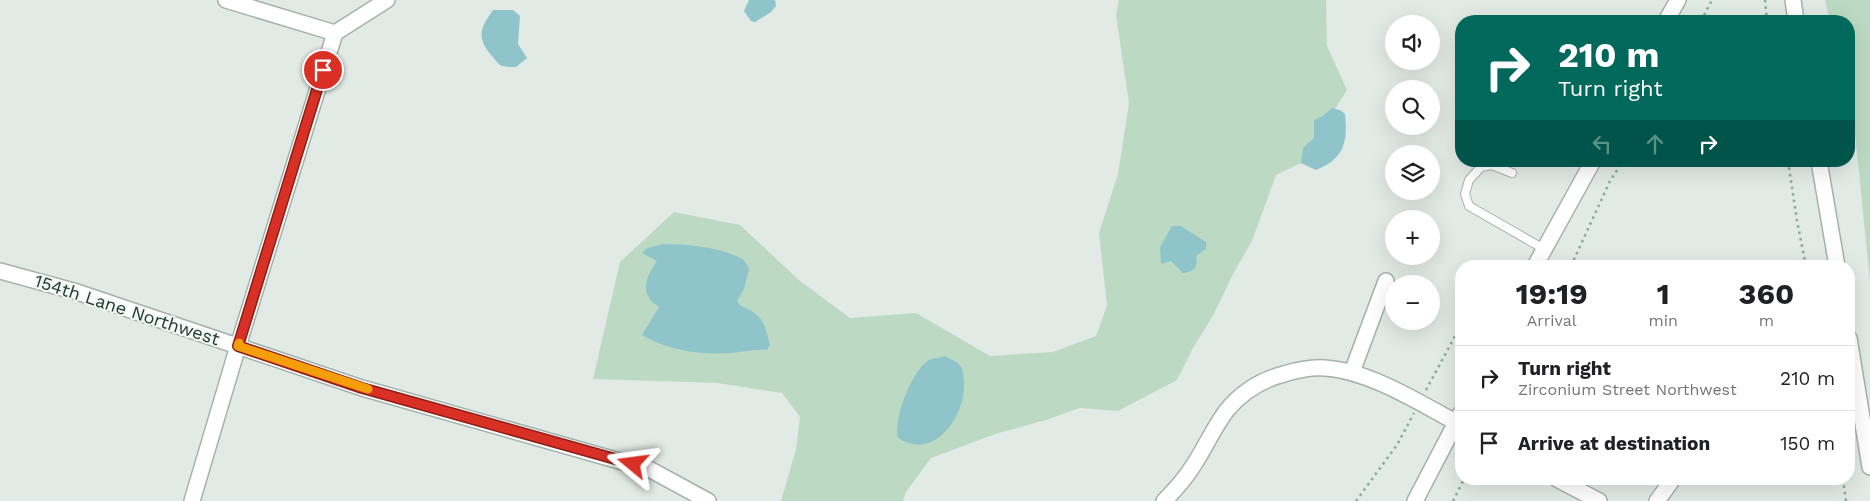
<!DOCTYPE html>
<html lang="en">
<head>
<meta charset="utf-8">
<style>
	body { margin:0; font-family:"Work Sans",sans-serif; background:#f2f2f2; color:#202124; height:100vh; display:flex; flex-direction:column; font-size:19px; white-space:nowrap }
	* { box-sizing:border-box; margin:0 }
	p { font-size:16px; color:#757577 }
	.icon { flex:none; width:28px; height:28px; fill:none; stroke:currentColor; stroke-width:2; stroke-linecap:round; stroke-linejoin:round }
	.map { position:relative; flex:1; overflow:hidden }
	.sheet { position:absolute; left:1455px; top:260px; width:400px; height:225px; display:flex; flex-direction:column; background:#fff; border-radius:20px; box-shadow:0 5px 20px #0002 }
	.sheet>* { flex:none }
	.hud { position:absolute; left:1455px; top:15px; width:400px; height:152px; border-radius:20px; box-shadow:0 5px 20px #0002; background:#00695c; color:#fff; overflow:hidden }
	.buttons { position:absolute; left:1385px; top:15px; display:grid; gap:10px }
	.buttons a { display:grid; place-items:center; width:55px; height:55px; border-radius:50%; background:#fff; box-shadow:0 5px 20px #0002; font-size:25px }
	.pin { position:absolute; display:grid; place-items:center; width:42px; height:42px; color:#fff; margin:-21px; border:2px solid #fff; border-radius:50%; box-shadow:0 1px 5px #0007 }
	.me { position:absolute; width:55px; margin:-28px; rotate:286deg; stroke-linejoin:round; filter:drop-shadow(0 0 4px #0008) }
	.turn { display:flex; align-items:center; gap:18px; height:105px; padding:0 20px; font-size:22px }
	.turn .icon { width:65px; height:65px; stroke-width:2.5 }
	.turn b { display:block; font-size:35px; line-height:42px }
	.lanes { display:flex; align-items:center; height:48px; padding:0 20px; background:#0003; justify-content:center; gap:25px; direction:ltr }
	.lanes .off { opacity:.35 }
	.eta { display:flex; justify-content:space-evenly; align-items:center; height:85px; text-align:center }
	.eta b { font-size:30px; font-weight:700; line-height:35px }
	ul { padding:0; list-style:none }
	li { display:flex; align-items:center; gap:15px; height:65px; padding:0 20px; border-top:1px solid #e0e0e0 }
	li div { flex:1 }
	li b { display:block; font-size:19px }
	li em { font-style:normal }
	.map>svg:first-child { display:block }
</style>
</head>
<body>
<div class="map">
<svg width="1870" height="501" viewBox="0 0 1870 501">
	<rect width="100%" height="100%" fill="#e2eae6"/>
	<g fill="#bcdac3">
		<polygon points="1119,0 1326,0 1327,46 1347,90 1301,163 1276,175 1252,241 1232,276 1214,314 1193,348 1177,380 1118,411 1080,408 1046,420 995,434 931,458 906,492 903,501 781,501 796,449 800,417 782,393 718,383 593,379 620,262 674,212 740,225 800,281 850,318 916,313 990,356 1053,352 1096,336 1107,305 1099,233 1118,174 1129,103 1116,15"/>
		<polygon points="1825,0 1870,0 1870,282 1854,122 1849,102 1849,21 1830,21"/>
	</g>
	<g fill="#8fc5ca">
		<polygon points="749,0 775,0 776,6 771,12 755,22 751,21 744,11"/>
		<path d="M 493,10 L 513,10 L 520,16 L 518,44 L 527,58 L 516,67 C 512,67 504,67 500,65 C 497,63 494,58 492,56 C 476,38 480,28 493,10 Z"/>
		<path d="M 1332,108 L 1340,110 L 1345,114 C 1348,142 1344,159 1316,170 L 1301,163 L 1303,148 L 1314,138 L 1314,120 L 1323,116 Z"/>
		<path d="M 1172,226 L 1181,226 L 1206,242 L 1206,249 L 1196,256 C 1199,268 1193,272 1183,273 L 1171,261 L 1161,264 L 1160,247 Z"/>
		<path d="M 663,244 C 686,244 721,247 742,259 C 745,261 747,265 749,269 L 744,289 L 737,301 C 741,307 744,307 750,310 C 765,318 766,331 770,345 L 767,350 C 755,349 744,352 732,353 C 702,355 668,351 642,335 L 659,307 C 639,294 645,278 657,261 L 642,253 L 647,248 Z"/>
		<path d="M 945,356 C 950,359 957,361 961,367 C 964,371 963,377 964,382 C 966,416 934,462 898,438 C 893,419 912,370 929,360 C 934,358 940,358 945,356 Z"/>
	</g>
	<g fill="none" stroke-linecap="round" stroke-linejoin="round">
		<defs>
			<polyline id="service" points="1512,173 1492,165 1481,167 1469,180 1465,194 1469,206 1544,249"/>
			<g id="minor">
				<polyline points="226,0 335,33"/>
				<polyline points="0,271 77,292 362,388 651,470 708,501"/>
				<polyline points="1352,372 1386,281"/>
				<polyline points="1557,479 1599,501"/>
				<polyline points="192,501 238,346 335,33 387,0"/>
				<path d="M 1164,501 C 1175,490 1185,479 1193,466 C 1205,448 1214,427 1227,410 C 1242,392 1261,380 1284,374 C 1297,370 1311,367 1325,368 C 1371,371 1421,404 1461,425"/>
				<polyline points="1657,501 1673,479"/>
			</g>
			<g id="tertiary">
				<polyline points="1793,0 1796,21"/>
				<polyline points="1666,21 1678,0"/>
				<polyline points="1819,161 1837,266"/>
				<polyline points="1535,266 1593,161"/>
				<polyline points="1849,338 1870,467"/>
				<polyline points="1415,501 1461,413"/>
			</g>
		</defs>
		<use href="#service" stroke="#a5b2ac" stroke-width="10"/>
		<use href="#minor" stroke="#a5b2ac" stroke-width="18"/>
		<use href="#tertiary" stroke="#a5b2ac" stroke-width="18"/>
		<g stroke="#85ab9d" stroke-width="2.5" stroke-dasharray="2.5 4" stroke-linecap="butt">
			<polyline points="1765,0 1767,21"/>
			<polyline points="1701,21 1712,0"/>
			<polyline points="1788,161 1797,221 1806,266"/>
			<polyline points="1571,266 1610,181 1623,161"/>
			<polyline points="1426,390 1461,325"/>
			<polyline points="1843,479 1846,501"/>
			<polyline points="1356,501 1397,445 1414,413"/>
			<polyline points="1453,501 1464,479"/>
		</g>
		<use href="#service" stroke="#fff" stroke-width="8"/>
		<use href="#minor" stroke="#fff" stroke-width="15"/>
		<use href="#tertiary" stroke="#fff" stroke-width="15"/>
	</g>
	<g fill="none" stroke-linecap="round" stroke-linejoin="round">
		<defs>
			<polyline id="route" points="323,70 238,346 362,388 633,464"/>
		</defs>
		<use href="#route" stroke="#8d1f18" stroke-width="12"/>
		<use href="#route" stroke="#d93025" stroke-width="9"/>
		<polyline stroke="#f59e0b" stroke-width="9" points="239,343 238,346 368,389"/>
	</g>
	<g text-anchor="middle" stroke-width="4" stroke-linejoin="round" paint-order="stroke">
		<g font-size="18" fill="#233a32" stroke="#f2f7f4">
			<text transform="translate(127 310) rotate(18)" y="6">154th Lane Northwest</text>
		</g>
	</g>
</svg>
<div class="buttons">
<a><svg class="icon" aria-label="sound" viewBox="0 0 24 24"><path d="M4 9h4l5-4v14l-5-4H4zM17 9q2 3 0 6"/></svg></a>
<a><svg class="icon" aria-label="search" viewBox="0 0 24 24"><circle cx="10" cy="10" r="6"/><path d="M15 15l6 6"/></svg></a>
<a><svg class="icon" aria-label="layers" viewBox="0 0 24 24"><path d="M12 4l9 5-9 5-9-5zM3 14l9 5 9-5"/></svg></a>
<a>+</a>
<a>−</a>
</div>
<div class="pin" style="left:323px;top:70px;background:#d93025"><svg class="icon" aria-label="arrive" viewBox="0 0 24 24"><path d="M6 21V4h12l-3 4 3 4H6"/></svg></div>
<svg class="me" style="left:633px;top:464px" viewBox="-20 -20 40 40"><path d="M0-17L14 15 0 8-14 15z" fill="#d93025" stroke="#fff" stroke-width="4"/></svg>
<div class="hud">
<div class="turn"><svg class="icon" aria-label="right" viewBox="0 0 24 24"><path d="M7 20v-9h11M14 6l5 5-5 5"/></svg><div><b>210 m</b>Turn right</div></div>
<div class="lanes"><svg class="icon off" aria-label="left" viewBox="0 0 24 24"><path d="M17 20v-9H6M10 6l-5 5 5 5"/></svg><svg class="icon off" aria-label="ahead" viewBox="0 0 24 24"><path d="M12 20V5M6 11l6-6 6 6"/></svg><svg class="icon" aria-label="right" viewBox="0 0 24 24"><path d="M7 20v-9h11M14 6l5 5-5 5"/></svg></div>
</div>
<section class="sheet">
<div class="eta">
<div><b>19:19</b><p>Arrival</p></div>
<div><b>1</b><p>min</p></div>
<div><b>360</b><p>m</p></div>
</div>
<ul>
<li><svg class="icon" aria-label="right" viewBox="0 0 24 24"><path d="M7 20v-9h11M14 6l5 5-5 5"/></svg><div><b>Turn right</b><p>Zirconium Street Northwest</p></div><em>210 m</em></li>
<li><svg class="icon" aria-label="arrive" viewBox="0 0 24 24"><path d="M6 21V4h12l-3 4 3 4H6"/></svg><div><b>Arrive at destination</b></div><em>150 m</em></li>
</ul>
</section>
</div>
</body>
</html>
